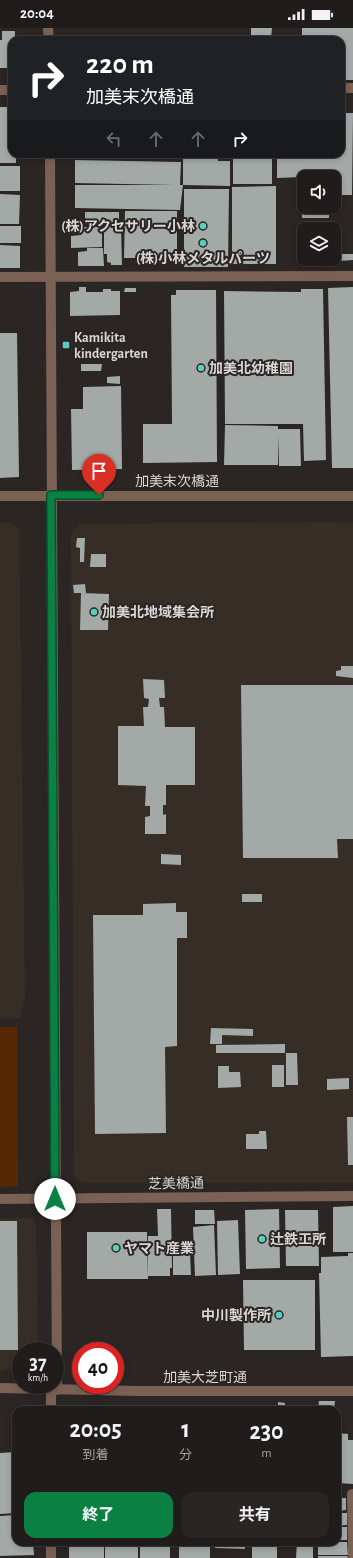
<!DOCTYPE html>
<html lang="ja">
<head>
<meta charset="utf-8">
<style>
	body { margin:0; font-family:"Alegreya Sans","Noto Sans JP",sans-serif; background:#282524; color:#f1f3f6; height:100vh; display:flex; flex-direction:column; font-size:15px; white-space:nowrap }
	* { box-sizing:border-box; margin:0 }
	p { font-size:13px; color:#a2a1a3 }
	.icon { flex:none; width:22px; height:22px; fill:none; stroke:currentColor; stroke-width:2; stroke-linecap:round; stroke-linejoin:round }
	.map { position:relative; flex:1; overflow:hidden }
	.details { position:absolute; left:12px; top:1378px; width:329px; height:140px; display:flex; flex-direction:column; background:#201c1b; border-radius:12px; box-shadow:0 2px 6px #0003,0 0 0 1px #3d3a3a }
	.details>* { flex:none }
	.top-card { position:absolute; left:8px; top:8px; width:337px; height:122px; border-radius:12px; box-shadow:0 2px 6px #0003,0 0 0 1px #3d3a3a; background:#202124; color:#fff; overflow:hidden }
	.buttons { position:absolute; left:297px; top:142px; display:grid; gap:8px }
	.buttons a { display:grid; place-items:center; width:44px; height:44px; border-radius:8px; background:#201c1b; box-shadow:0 2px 6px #0003,0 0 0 1px #3d3a3a; font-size:20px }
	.speed { position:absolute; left:12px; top:1314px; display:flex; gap:8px; font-size:20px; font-weight:700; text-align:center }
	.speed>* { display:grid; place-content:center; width:52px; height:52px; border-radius:50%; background:#201c1b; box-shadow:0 2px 6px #0003,0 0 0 1px #3d3a3a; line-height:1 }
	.speed small { font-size:10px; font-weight:400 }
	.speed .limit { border:6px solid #d22; background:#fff; color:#111 }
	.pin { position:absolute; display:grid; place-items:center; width:34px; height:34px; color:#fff; margin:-41px -17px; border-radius:50% 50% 50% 0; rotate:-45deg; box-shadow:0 0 4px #0007 }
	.pin .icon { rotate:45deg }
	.me { position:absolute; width:44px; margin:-22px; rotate:0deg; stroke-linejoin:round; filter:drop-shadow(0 0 3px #0008) }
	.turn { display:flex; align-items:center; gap:14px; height:84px; padding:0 12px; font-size:18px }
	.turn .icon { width:52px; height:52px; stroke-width:2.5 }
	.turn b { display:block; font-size:28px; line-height:34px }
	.lanes { display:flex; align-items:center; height:38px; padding:0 12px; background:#0003; justify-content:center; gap:20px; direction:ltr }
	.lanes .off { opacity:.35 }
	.eta { display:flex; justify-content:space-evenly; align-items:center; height:68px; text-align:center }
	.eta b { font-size:24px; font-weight:700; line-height:28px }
	.action { display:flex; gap:8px; margin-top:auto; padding:8px 12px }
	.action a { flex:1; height:46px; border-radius:12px; background:#0b8043; color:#fff; font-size:16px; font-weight:700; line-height:46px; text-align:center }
	.action a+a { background:#282524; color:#f1f3f6 }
	.status { display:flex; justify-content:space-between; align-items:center; height:28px; padding:0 20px; background:#201c1b; direction:ltr }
	.status svg { height:11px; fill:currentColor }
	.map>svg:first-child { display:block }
</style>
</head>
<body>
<div class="status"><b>20:04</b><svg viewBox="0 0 49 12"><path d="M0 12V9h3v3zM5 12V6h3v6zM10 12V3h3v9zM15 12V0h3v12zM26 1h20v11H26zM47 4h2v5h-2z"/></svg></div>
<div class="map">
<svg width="353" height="1530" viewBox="0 0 353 1530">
	<rect width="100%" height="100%" fill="#2b2624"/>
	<g fill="#372d27">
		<polygon points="353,494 353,1155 83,1155 74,1147 71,506 79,496"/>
		<polygon points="0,495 11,495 19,502 25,970 20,990 0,990"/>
		<polygon points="32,1190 36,1197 38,1323 21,1323 21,1342 0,1342 0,1191"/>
	</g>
	<polygon fill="#582703" points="0,999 17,999 18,1158 0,1159"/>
	<g fill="#a2a9a7">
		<polygon points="251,0 272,0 271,10 296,10 296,12 251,12"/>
		<polygon points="302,0 353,0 353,52 341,52 341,12 302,12"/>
		<polygon points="2,3 15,3 15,12 12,12 12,40 0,40 0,12 2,12"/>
		<polygon points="0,79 8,79 12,83 12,126 16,126 16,135 0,135"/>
		<polygon points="341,85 353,85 352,167 339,167 339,160 334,160 334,149 304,149 304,179 329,179 329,190 302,190 302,149 277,150 277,126 341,126"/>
		<polygon points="75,126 181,126 181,131 75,129"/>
		<polygon points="183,126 218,126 218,133 230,133 230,158 183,157"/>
		<rect x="233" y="126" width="39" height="30"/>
		<polygon points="75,132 181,134 180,157 183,157 180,182 75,180 75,157 175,157 75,155"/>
		<rect x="0" y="138" width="20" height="25"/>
		<polygon points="276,158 276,236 232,236 232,159"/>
		<polygon points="184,161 229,161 228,239 184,239"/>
		<polygon points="0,166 20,167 19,196 0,196"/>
		<polygon points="125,183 177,183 177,230 124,230"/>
		<rect x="85" y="184" width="34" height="12"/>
		<polygon points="104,197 121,197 122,237 111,237 111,235 107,234 107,226 104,226"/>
		<rect x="0" y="198" width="21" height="17"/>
		<polygon points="81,199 102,199 102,219 71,220 71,208 81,207"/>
		<polygon points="0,217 20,218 20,240 0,240"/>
		<polygon points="87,220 103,220 104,238 78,238 78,224 87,223"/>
		<polygon points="339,226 353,226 353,232 339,233"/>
		<polygon points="79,259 86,259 86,264 103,264 103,261 111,261 111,263 120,263 120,287 70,288 70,264 79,263"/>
		<polygon points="353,259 353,440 332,440 328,260"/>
		<polygon points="125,260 136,260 136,264 124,264"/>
		<polygon points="301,261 323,261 326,432 304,433 303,396 225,396 224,263 301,264"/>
		<polygon points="176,262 216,262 217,434 143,435 143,396 172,396 171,267 176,267"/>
		<polygon points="0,305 17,305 19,449 0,450"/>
		<polygon points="81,336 102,336 101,343 81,343"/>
		<polygon points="120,348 120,356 107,355 107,349"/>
		<polygon points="121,358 122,441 72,442 71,381 83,381 83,359"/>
		<polygon points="225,397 278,398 278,401 300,401 301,438 279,438 279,407 278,437 224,437"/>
		<polygon points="77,510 85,510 84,534 80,534 80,520 76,519"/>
		<polygon points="91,526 106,526 106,539 90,539"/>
		<polygon points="85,556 86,565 74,565 73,557"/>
		<polygon points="81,565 109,566 108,602 80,602"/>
		<polygon points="341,638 353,638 353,650 336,648 336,643 341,642"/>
		<polygon points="143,651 164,652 165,670 159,670 160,679 164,679 165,699 195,699 195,757 166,757 166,777 163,777 163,787 166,786 166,806 145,806 145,789 150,788 150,778 145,778 146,758 118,757 118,698 144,698 143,679 148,679 149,671 144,670"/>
		<polygon points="241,657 353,657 353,811 337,811 338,830 243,830"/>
		<polygon points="161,826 181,827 181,837 161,836"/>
		<rect x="242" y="866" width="20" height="8"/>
		<polygon points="176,875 176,884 187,884 187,910 177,910 177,1018 165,1019 166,1105 95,1106 93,887 143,887 143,876"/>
		<polygon points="211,1000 253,1001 253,1008 222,1007 222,1016 210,1016"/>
		<polygon points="285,1016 285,1025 216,1025 216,1017"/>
		<polygon points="286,1025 297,1025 298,1057 286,1057"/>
		<rect x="272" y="1037" width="12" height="22"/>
		<polygon points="218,1038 229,1038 229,1044 240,1044 241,1059 218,1060"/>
		<polygon points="349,1050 349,1061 327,1062 327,1051"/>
		<polygon points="347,1089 353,1089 353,1137 348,1137"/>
		<polygon points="259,1103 266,1103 267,1121 246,1121 246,1106 259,1106"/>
		<polygon points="353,1178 353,1224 333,1224 333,1179"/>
		<polygon points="157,1181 171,1181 172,1240 170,1240 170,1248 148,1248 148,1208 158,1208"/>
		<polygon points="279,1181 280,1240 246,1241 245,1182"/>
		<polygon points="195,1182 214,1182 215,1196 195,1196"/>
		<polygon points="285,1182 318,1182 319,1238 286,1238"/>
		<polygon points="238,1192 240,1246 218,1247 217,1193"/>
		<polygon points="0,1193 17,1193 18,1322 0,1322"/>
		<polygon points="214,1197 216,1247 195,1248 193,1199"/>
		<polygon points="87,1204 147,1204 148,1251 87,1251"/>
		<polygon points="173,1218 182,1218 182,1224 190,1224 191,1247 173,1247"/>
		<polygon points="348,1225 353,1225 353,1328 321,1329 319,1245 321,1245 321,1229 348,1228"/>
		<polygon points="243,1252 315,1252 315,1322 244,1322"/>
		<polygon points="319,1373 335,1373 334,1381 318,1381"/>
		<polygon points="278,1374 285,1375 285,1382 278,1382"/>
		<polygon points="337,1405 348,1406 348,1412 353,1412 353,1456 338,1455"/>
		<polygon points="16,1424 16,1485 0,1486 0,1425"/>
		<polygon points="337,1470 346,1470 346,1482 337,1483"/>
		<polygon points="337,1485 347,1485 347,1497 337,1498"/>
		<polygon points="16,1487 16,1514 33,1514 34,1527 0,1528 0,1488"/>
		<rect x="337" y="1499" width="10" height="13"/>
		<rect x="69" y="1514" width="35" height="16"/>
		<rect x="105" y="1514" width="33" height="16"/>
		<rect x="140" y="1514" width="30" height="16"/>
		<rect x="179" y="1514" width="31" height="16"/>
		<polygon points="215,1514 245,1514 245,1521 215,1520"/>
		<polygon points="252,1514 269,1514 269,1516 277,1516 277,1530 252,1530"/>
		<polygon points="297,1514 313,1514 313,1530 296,1530"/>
		<polygon points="318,1514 347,1514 348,1527 318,1527"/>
		<polygon points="318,1528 347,1528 348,1530 318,1530"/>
	</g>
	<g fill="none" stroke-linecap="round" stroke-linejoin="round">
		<g stroke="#7a6154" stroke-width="10">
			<polyline points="48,0 49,12"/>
			<polyline points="341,60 353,60"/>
			<polyline points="0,62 12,62"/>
			<polyline points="50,126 57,1362"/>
			<polyline points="0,249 353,248"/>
			<polyline points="0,468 353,468"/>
			<polyline points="0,1171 353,1168"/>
			<polyline points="0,1360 138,1363 353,1363"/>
			<polyline points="51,1382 51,1362"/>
			<polyline points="352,1466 353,1528"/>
			<polyline points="51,1514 51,1530"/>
		</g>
	</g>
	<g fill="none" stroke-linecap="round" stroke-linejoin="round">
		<defs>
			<polyline id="route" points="55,1171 51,467 99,467"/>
		</defs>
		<use href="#route" stroke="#07532c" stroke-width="10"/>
		<use href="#route" stroke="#0b8043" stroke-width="7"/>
	</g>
	<g fill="#5acebd" stroke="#2b2624" stroke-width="1.5">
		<circle cx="203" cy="198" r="4"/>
		<circle cx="203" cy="215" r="4"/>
		<rect x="62" y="313" width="8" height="8" rx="2"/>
		<circle cx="201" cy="340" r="4"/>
		<circle cx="94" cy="584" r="4"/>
		<circle cx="262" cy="1211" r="4"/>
		<circle cx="116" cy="1220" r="4"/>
		<circle cx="279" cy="1287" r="4"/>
	</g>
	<g text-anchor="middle" stroke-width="4" stroke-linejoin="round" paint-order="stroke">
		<g font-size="14" font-weight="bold" fill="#d8d5d3" stroke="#2b2624" text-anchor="start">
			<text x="195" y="203" text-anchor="end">(株)アクセサリー小林</text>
			<text x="203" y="235" text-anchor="middle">(株)小林メタルパーツ</text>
			<text x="74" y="314">Kamikita<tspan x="74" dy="16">kindergarten</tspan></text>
			<text x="209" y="345">加美北幼稚園</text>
			<text x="102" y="589">加美北地域集会所</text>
			<text x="270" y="1216">辻鉄工所</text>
			<text x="124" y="1225">ヤマト産業</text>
			<text x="271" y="1292" text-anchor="end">中川製作所</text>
		</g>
		<g font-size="14" fill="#d8d5d3" stroke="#2b2624">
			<text x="177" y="458">加美末次橋通</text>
			<text transform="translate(176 1155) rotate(-1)" y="5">芝美橋通</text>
			<text x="205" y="1354">加美大芝町通</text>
		</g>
	</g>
</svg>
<div class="buttons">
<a><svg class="icon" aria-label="sound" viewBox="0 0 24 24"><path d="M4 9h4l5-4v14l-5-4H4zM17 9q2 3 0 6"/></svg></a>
<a><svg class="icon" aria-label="layers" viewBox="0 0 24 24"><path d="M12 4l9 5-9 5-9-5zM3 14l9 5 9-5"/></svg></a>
</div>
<div class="speed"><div>37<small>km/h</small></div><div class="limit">40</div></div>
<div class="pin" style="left:99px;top:467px;background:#d93025"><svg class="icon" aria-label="arrive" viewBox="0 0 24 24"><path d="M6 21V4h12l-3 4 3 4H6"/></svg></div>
<svg class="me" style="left:55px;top:1171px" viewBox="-20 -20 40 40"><circle r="19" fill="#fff"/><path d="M0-13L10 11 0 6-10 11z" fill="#0b8043"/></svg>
<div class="top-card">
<div class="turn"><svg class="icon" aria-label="right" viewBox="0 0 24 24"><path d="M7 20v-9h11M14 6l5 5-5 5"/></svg><div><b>220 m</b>加美末次橋通</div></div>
<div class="lanes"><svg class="icon off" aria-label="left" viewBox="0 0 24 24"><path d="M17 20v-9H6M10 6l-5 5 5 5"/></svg><svg class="icon off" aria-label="ahead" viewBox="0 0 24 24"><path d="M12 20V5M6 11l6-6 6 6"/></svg><svg class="icon off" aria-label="ahead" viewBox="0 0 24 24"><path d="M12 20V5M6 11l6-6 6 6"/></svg><svg class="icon" aria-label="right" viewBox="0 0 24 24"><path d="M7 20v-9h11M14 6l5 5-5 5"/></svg></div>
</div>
<section class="details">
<div class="eta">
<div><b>20:05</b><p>到着</p></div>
<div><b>1</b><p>分</p></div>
<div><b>230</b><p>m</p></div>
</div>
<div class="action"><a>終了</a><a>共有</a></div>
</section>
</div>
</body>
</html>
